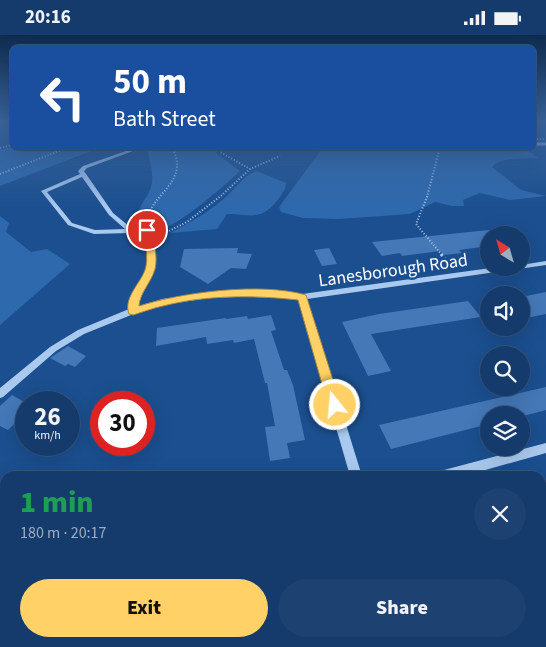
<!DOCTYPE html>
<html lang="en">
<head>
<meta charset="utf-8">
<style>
	body { margin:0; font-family:"Source Sans 3",sans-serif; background:#1d4271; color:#f1f3f6; height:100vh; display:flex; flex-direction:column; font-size:19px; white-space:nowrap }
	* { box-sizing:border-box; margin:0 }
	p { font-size:16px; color:#9dadc1 }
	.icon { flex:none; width:28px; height:28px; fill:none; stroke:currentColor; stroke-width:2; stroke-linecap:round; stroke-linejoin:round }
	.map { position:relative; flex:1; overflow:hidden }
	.drawer { position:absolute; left:0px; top:436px; width:546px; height:176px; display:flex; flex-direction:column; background:#143b6b; border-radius:15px 15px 0 0; box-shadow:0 5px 20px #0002,0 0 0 1px #33557e }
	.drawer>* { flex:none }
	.guide { position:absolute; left:10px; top:10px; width:526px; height:105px; border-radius:8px; box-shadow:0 5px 20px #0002,0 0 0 1px #33557e; background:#1a4fa0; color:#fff; overflow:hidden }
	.needle { width:32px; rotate:323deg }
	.controls { position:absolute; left:480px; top:191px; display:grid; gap:10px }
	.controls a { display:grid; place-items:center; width:50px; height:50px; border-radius:50%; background:#143b6b; box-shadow:0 5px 20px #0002,0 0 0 1px #33557e; font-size:25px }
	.speed { position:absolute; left:15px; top:356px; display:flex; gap:10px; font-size:25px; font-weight:700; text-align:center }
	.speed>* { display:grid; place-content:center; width:65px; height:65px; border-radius:50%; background:#143b6b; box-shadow:0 5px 20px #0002,0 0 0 1px #33557e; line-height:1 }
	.speed small { font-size:12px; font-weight:400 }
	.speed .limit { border:8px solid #d22; background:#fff; color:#111 }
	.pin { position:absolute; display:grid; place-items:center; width:42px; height:42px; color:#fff; margin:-21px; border:2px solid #fff; border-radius:50%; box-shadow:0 1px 5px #0007 }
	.me { position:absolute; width:55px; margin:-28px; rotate:343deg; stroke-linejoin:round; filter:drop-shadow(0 0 4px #0008) }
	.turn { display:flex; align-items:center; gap:18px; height:105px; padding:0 20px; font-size:22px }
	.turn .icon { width:65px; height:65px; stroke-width:2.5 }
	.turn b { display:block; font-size:35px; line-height:42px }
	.round { display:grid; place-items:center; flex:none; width:52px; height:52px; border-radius:26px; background:#1d4271 }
	.summary { display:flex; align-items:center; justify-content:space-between; height:85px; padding:0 20px }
	h1 { font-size:30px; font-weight:800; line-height:38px; color:#1e9e55 }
	.action { display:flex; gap:10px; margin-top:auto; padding:10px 20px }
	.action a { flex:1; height:58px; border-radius:30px; background:#ffd166; color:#111; font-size:20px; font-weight:800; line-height:58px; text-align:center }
	.action a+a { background:#1d4271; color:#f1f3f6 }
	.status { display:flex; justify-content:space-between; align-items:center; height:35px; padding:0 25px; background:#143b6b; direction:ltr }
	.status svg { height:14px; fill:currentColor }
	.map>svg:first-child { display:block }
</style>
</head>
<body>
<div class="status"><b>20:16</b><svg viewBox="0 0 49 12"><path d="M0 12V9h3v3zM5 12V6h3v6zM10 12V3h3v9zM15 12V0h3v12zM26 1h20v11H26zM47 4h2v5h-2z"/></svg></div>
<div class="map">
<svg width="546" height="612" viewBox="0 0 546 612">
	<rect width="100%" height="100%" fill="#1b4f8f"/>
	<g fill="#2e69ad">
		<polygon points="12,112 99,113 0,151 0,115"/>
		<path d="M 147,113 L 217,113 L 216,118 L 240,136 C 225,150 177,193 157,195 C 153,195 146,193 142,192 C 132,173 146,168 151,152 C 155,141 149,124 147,113 Z"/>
		<path d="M 330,113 L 371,114 L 524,113 L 538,123 C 524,124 501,121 492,132 L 521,155 L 546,161 L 510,165 L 480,158 L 463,165 L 464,171 L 452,171 L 435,167 L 410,179 L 339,184 L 303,183 L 281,177 L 279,172 L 321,115 Z"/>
		<path d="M 257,136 L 286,148 C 286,154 283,157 280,162 C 262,186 255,180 227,179 L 217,194 L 170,198 C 190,188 210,176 227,161 C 237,152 244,140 257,136 Z"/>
		<polygon points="0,181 9,188 6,197 31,217 47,214 70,229 0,290"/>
	</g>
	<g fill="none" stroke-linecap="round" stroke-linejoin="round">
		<polyline stroke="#9cc4f0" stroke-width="3" points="534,109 546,109"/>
	</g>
	<g fill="#4478b7">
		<polygon points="489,195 489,211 459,215 462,218 444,220 440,216 402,221 400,218 382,221 372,207"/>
		<polygon points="238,213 237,218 252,219 246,234 231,233 208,249 180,232 184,214"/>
		<polygon points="329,213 337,229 322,231 314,215"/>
		<polygon points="546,257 546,279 521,284 521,262"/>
		<polygon points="468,266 481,282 371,299 391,336 368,341 342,287 379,279"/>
		<polygon points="271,280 276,295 271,296 284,335 287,335 293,350 305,405 287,408 290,423 270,426 265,392 275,391 267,348 265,348 254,304 234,308 233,305 207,309 206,302 156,311 157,293 226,283 226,284 247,281 248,284"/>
		<polygon points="68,311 86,321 75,332 68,329 65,331 50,323"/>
		<polygon points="546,352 546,375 527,380 489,380 489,389 391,414 379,390"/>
		<polygon points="12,360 26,368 26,378 8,395 0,391 0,371"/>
	</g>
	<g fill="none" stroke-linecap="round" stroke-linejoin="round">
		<g stroke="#a9c9ee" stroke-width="2" stroke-dasharray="1 2" stroke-linecap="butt">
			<polyline points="534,104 546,104"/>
			<polyline points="221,112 220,117 250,134"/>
			<polyline points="440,112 427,162 416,189 442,220"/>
			<polyline points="0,113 12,110"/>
			<polyline points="0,139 69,112"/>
			<path d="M 147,187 C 149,164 175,154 177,132 C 178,125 174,118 173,112"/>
			<polyline points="161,200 187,187 222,160 250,134 280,121"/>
		</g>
		<polyline stroke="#a9c9ee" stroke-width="3" stroke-dasharray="2.5 3" stroke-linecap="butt" points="441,219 449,229"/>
		<g fill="#a9c9ee" fill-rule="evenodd">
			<path d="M 129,115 L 133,116 L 87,133 L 84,136 L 113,178 L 146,205 L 144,195 L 147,193 L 150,195 C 153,208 158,222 154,235 C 150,248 141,258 138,272 L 162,264 L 208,257 L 264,255 L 302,259 L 498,232 L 521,232 L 521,230 L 546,226 L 546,230 L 307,264 L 362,441 L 350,441 L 299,264 L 264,261 L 208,263 L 163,270 L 136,278 L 84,299 L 56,316 L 3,362 L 0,363 L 0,353 L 50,312 L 78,295 L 129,274 C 134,250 150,241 148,213 L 129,198 L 94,199 L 68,190 L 41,156 L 80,139 L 78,136 L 83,131 ZM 82,142 L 109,180 L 125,194 L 95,195 L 72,188 L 47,157 Z"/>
			<polygon points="546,408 546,418 464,441 438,441 440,437 444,435"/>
			<polygon points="0,542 5,543 5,557 0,556"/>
			<polygon points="46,608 62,608 61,612 45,612"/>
			<polygon points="391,608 407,608 409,612 393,612"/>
		</g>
	</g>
	<linearGradient id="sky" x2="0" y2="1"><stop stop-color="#0f2b4f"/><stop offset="0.5" stop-color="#39639b"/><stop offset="1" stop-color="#39639b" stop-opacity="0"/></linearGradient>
	<rect width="546" height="173" fill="url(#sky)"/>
	<path fill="#ffd166" stroke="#a68842" d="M 147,192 L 151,195 C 154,207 158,222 155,234 C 151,248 140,257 139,271 C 183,257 261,247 306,260 L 341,370 L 339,374 L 335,375 L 330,374 L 328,370 L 298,265 C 253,260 206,260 163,271 C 153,273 143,277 133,280 L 129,279 C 123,263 140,249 145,235 C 149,223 145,207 143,195 Z"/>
	<g text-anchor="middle" stroke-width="5" stroke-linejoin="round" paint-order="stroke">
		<g font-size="18" fill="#fff" stroke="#1b4f8f">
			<text transform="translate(393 235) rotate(-8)" y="6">Lanesborough Road</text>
		</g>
	</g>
</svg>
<div class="controls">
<a><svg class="needle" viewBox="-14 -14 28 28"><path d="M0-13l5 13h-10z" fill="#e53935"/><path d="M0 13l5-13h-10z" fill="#9dadc1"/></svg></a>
<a><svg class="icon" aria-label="sound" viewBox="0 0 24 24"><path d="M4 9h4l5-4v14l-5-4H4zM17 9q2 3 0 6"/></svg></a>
<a><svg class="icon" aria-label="search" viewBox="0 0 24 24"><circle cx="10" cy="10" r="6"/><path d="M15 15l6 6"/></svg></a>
<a><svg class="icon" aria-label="layers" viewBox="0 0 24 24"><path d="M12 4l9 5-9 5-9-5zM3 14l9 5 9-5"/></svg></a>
</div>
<div class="speed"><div>26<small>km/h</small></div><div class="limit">30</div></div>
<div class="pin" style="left:147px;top:195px;background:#d93025"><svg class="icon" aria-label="arrive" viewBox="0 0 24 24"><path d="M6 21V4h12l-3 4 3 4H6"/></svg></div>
<svg class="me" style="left:335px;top:370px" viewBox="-20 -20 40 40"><circle r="17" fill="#ffd166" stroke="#fff" stroke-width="3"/><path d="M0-11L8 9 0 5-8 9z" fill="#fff"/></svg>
<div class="guide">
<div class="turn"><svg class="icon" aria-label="left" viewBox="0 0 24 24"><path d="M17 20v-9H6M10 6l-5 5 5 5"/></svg><div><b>50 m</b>Bath Street</div></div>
</div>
<section class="drawer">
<div class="summary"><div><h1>1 min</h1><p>180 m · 20:17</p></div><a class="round"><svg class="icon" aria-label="close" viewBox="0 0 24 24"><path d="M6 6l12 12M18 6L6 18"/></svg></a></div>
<div class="action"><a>Exit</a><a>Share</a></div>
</section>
</div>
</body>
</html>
